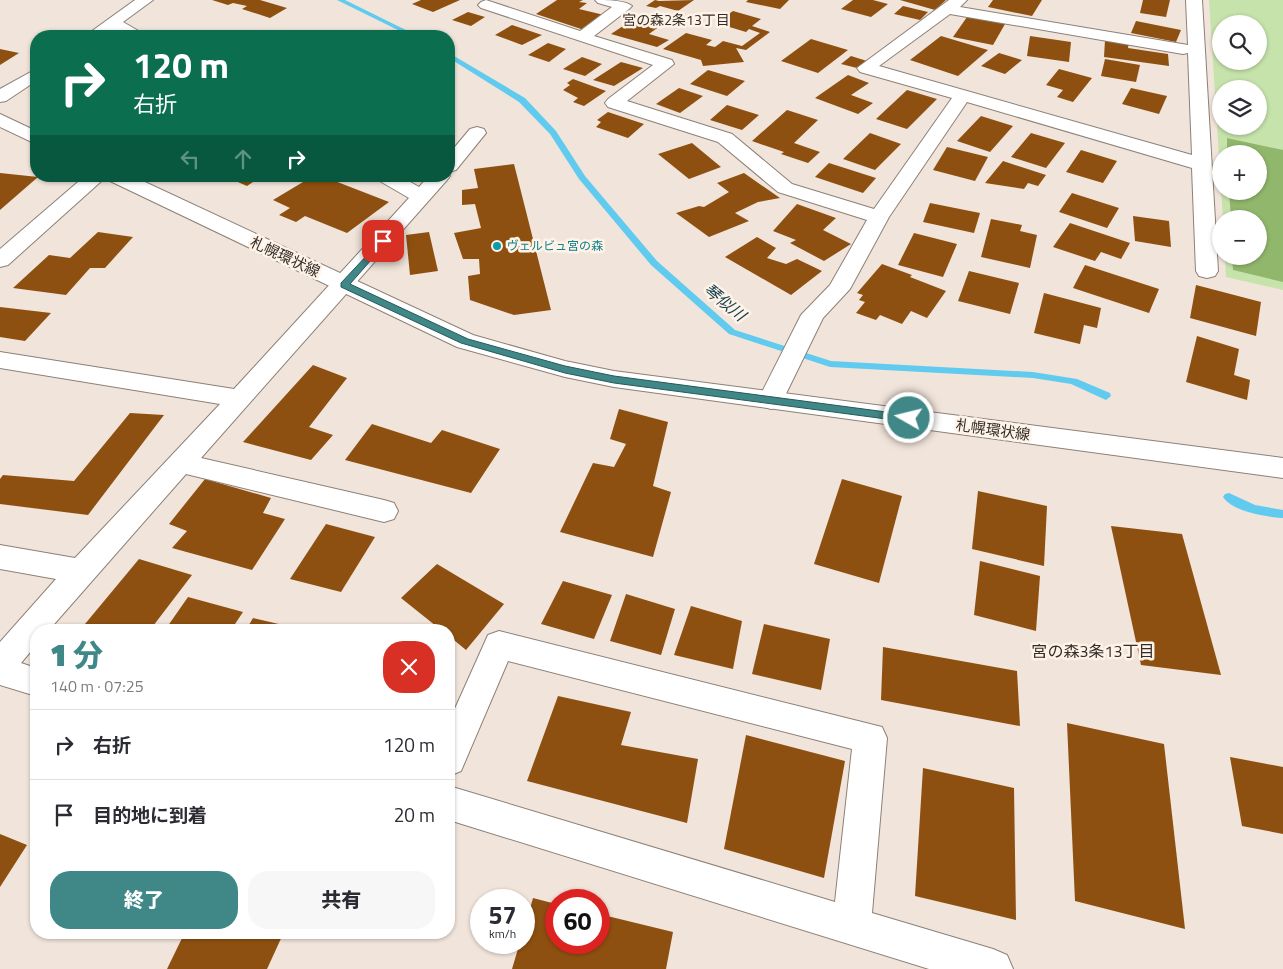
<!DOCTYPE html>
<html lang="ja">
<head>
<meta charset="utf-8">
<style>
	body { margin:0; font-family:"Titillium Web","Noto Sans JP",sans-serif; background:#f7f7f7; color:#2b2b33; height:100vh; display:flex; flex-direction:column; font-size:19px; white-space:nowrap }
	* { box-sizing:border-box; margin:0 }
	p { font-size:16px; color:#7c7c81 }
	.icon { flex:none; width:28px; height:28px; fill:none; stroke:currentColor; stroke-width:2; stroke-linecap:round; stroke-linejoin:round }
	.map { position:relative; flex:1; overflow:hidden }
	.details { position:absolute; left:30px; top:624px; width:425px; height:315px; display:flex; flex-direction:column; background:#fff; border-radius:20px; box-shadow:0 1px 4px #0004 }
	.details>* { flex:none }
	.banner { position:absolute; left:30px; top:30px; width:425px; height:152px; border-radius:20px; box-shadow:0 1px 4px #0004; background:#0b6e4f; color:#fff; overflow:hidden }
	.controls { position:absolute; left:1212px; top:15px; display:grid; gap:10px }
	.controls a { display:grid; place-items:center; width:55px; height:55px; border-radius:50%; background:#fff; box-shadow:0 1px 4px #0004; font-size:25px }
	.speed { position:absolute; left:470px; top:889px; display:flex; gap:10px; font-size:25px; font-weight:700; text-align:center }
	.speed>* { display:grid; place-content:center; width:65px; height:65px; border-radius:50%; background:#fff; box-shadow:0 1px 4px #0004; line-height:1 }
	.speed small { font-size:12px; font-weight:400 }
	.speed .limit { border:8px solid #d22; background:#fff; color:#111 }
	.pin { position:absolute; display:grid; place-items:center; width:42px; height:42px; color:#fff; margin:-21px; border-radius:10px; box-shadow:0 2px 8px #0006 }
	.me { position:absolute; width:55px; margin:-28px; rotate:278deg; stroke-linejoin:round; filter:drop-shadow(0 0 4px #0008) }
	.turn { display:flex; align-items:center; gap:18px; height:105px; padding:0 20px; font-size:22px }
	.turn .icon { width:65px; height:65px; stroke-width:2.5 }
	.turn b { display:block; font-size:35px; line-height:42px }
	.lanes { display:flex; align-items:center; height:48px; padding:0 20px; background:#0003; justify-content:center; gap:25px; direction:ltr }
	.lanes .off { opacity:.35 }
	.round { display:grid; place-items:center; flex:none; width:52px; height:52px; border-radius:20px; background:#f7f7f7 }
	.overview { display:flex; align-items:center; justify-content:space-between; height:85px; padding:0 20px }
	h1 { font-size:30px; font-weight:800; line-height:38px; color:#3f8887 }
	.primary-button { display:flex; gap:10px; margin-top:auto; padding:10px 20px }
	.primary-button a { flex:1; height:58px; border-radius:20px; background:#3f8887; color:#fff; font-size:20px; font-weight:800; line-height:58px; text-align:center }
	.primary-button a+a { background:#f7f7f7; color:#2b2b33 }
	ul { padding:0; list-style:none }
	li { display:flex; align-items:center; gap:15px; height:70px; padding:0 20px; border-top:1px solid #e1e1e2 }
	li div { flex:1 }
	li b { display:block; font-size:19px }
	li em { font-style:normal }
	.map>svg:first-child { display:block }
</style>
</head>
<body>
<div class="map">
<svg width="1283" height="969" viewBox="0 0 1283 969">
	<rect width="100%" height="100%" fill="#f1e4da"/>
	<path fill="#c6e3ab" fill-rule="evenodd" d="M 1209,0 L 1283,0 L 1283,290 L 1226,277 L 1225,256 L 1259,256 L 1259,219 L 1223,219 ZM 1221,24 L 1259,24 L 1259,61 L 1221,61 ZM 1221,89 L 1259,89 L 1259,126 L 1221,126 ZM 1221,154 L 1259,154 L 1259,191 L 1221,191 Z"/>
	<polygon fill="#91b76c" points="1227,138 1283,150 1283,282 1233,270 1232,256 1259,256 1259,219 1231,219 1229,191 1259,191 1259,154 1227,154"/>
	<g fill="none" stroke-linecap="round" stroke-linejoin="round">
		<g fill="#61cbef" fill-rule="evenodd">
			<polygon points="337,0 345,0 418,36 410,36"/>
			<polygon points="449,53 525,98 556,131 585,176 657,261 735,330 831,361 1033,372 1077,379 1110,393 1111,396 1106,400 1071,384 1033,378 830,367 729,334 651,265 579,179 550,134 519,102 449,58"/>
			<path d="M 1229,493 L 1255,505 L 1283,510 L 1283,518 C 1267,517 1233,512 1223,497 L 1225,494 Z"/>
		</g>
	</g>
	<g fill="#8e5010">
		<polygon points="212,0 260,0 287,8 270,18 242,9 247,6 233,3 228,5"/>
		<polygon points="421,0 460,0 433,12 412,4"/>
		<polygon points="557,0 583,0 579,2 587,3 579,9 604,15 584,30 536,14"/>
		<polygon points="655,0 659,1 694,0 678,11 660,6 656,8 646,6"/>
		<polygon points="748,0 789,0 780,9 746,2"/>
		<polygon points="853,0 873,0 888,4 871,17 841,9"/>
		<polygon points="900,0 946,0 935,10"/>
		<polygon points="993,0 1042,0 1032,16 988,7"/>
		<polygon points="1143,0 1170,0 1166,17 1140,13"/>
		<polygon points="903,6 928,12 920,20 894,14"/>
		<polygon points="733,11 761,19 752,26 770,32 746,50 736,48 744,62 703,66 701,60 663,49 686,33 712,40 706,45 715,47 723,41 742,46 760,33 749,29 746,32 716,23"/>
		<polygon points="468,12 485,17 471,26 452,20"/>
		<polygon points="638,16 664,23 649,34 669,40 657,47 611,34"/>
		<polygon points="967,17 1005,24 993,45 953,37"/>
		<polygon points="1136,21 1181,30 1176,42 1131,33"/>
		<polygon points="512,25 542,35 522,45 495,35"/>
		<polygon points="941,36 988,50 958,76 910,60"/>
		<polygon points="1030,36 1071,42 1069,62 1027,56"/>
		<polygon points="811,39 848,50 818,73 781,61"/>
		<polygon points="1105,40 1129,43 1128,48 1168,54 1169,66 1104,57"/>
		<polygon points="548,43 566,49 549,62 528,55"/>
		<polygon points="0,49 19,53 0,65"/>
		<polygon points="999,53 1022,60 1005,74 981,66"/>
		<polygon points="851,56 867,61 857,68 841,64"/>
		<polygon points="582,57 602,64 585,76 563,69"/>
		<polygon points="1105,59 1140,65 1136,82 1101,76"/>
		<polygon points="621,62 643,68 614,86 593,80"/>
		<polygon points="1059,69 1092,78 1073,102 1057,97 1063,90 1046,85"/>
		<polygon points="708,70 745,81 727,96 690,84"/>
		<polygon points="848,75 869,83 851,95 873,103 858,114 815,98"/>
		<polygon points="573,79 606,91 584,106 573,102 578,98 563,90 570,85 567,83"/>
		<polygon points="679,88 703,96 680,113 656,104"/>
		<polygon points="1131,88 1167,96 1159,114 1122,104"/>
		<polygon points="907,90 937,99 907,129 876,119"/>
		<polygon points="727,105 759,115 742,130 710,120"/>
		<polygon points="787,110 818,120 794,143 820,152 808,163 781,154 784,152 752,141"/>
		<polygon points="608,112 644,124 628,138 596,127 601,122 597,120"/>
		<polygon points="981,116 1013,126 990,152 957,141"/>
		<polygon points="870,133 901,144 875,170 843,159"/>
		<polygon points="1031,133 1065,143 1046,168 1011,157"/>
		<polygon points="692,143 721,167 689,179 658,154"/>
		<polygon points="947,147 988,157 975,181 933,170"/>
		<polygon points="1081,150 1117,161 1103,183 1066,172"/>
		<polygon points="1003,161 1046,175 1038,186 1028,183 1024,189 985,183"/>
		<polygon points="829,163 876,178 863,193 815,177"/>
		<polygon points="514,164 551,310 514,315 470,300 468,276 480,274 479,259 463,259 454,233 481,228 475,204 462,205 462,190 478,188 474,169"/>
		<polygon points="0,173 38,177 0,210"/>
		<polygon points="744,173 780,198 758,202 735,213 749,221 709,237 676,213 699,206 704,207 729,192 717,183"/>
		<polygon points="224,176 262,176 247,186"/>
		<polygon points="313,176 322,176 389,202 347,233 305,216 296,222 279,215 290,208 273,200"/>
		<polygon points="1072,193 1119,208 1107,228 1059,212"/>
		<polygon points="930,203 980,213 974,233 923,222"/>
		<polygon points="797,204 836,218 823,230 851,244 824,261 790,243 796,240 773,231"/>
		<polygon points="1133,216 1169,221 1171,247 1135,241"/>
		<polygon points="991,219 1022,225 1020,231 1037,235 1030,268 981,257"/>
		<polygon points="1070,223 1130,243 1121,259 1101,252 1095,261 1053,247"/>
		<polygon points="98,232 133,237 105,268 90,268 66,295 13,288 49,255 70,258"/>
		<polygon points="429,232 438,271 410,275 406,235"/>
		<polygon points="914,233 957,244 943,277 898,265"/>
		<polygon points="757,237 776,248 767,258 786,264 797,259 822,271 791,295 725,257"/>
		<polygon points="882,264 912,275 910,277 946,291 927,318 911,311 902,324 880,315 876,320 856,313 865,302 859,300 863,295 857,293"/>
		<polygon points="1085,265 1159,289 1149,313 1073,288"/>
		<polygon points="969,271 1019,283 1010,314 958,301"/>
		<polygon points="1196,285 1261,302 1256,336 1190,318"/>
		<polygon points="1044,293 1101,308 1097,328 1084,325 1080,344 1034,333"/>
		<polygon points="0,307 51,313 25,341 0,337"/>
		<polygon points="1197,336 1239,349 1234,375 1250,380 1247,400 1186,382"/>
		<polygon points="313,365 347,378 309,427 333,435 311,460 243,442"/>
		<polygon points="619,409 668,422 653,486 671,492 653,557 560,532 593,463 614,467 626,444 610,439"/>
		<polygon points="130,413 164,415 88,515 0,504 0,479 3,475 74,481"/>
		<polygon points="372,424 431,443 442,430 500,449 471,493 345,460"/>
		<polygon points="205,479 271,498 263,513 285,519 252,570 172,548 187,531 169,524"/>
		<polygon points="842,479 902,496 879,583 814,564"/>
		<polygon points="978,491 1047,506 1044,566 972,549"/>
		<polygon points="326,524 375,537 341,592 290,579"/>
		<polygon points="1111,526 1182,534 1221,675 1141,665"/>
		<polygon points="139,559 192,575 150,630 80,630"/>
		<polygon points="980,561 1040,576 1036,631 974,615"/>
		<polygon points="437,564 504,604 466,650 449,636 449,630 441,630 401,598"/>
		<polygon points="563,581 612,595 594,639 541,624"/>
		<polygon points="626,594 675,609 661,655 610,641"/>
		<polygon points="188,597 243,612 231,630 165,630"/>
		<polygon points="691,606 742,621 733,669 674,655"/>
		<polygon points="253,618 300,629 300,630 246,630"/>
		<polygon points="764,624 830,639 821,690 752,674"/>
		<polygon points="883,647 1017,671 1020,726 881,700"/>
		<polygon points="558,696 631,712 621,745 698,759 687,823 527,781"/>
		<polygon points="1067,723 1164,744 1185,929 1075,901"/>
		<polygon points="746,735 845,761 824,878 724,849"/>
		<polygon points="1230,757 1283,767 1283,834 1242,826"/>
		<polygon points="923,768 1014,788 1016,920 915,896"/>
		<polygon points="0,834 27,845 0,887"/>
		<polygon points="533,898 556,904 556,942 599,942 599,914 673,932 666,969 512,969 520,942 524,942 524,930"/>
		<polygon points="185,932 284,932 267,969 167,969"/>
	</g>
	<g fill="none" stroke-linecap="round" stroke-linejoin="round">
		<defs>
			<g id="minor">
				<polygon points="135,0 153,0 123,22 142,33 144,36 125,36 113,30 103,36 85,36"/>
				<path d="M 486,0 L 580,31 L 612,7 L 598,3 L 595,0 C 606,0 625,0 632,6 L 629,9 L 594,36 L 672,60 L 674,64 L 627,101 L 732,134 L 792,184 L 874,209 L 952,98 L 860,72 L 857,68 L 949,0 L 967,0 L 960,7 L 1188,45 L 1186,0 L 1202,0 L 1218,271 L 1215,276 L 1207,278 L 1199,276 L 1196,271 L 1192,168 L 967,102 L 889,217 L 850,289 L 823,318 L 780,406 L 771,409 L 762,406 L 758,400 L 801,315 L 830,285 L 867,220 L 778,192 L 718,142 L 608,107 L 605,103 L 608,99 L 653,65 L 481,8 L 478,5 L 481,2 ZM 950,14 L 1183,54 L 1188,53 L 1192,155 L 879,66 Z"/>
				<polygon points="36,69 36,81 6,101 0,102 0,89"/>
				<polygon points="477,127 484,129 486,133 456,170 449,172 449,154 470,129"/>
				<polygon points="449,174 450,176 447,180 201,458 384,500 394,503 398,511 394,519 384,522 186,474 49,630 36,630 36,645 21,663 36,668 36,696 0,685 0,642 56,579 0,569 0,545 75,558 220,404 0,368 0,352 234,389 409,198 378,180 375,176 400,176 419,187 429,176 449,176"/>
				<polygon points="85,176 107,176 8,265 0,267 0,249"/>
				<polygon points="499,631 882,727 887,738 872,913 993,949 1007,955 1013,969 929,969 449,820 449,786 835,902 852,749 508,661 461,771 449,776 449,722 488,635"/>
			</g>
			<g id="major">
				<polygon points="0,114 36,131 36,144 0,127"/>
				<polygon points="105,176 132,176 473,335 565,361 614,371 1283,458 1283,478 614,387 565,377 457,347 108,180"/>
			</g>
		</defs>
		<use href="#minor" stroke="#8c8077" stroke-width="2"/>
		<use href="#major" stroke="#8c8077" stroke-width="2"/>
		<use href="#minor" fill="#fff" fill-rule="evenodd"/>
		<use href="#major" fill="#fff" fill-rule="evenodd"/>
	</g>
	<polygon fill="#3f8887" stroke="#295858" points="383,238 387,241 386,243 350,284 468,339 565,366 614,376 909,415 915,418 909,422 614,383 565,373 461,343 341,287 341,283"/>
	<circle fill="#0f9aa8" stroke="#fff2e7" stroke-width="2" cx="497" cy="246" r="5"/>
	<g text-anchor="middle" stroke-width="5" stroke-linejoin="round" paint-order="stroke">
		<g font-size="12" fill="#0d838f" stroke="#fff2e7" text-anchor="start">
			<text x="507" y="250">ヴェルビュ宮の森</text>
		</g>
		<g font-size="14" fill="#322d29" stroke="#fff2e7">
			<text x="676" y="25">宮の森2条13丁目</text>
		</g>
		<g font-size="15" fill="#322d29" stroke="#fff2e7">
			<text transform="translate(285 257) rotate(25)" y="5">札幌環状線</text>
			<text transform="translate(993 430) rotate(8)" y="5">札幌環状線</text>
		</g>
		<g font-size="16" font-style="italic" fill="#124151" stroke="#fff2e7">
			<text transform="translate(725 302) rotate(39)" y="6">琴似川</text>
		</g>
		<g font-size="16" fill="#322d29" stroke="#fff2e7">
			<text x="1093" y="657">宮の森3条13丁目</text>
		</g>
	</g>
</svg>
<div class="controls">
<a><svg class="icon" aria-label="search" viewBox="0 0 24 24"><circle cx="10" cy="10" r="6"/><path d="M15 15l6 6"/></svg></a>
<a><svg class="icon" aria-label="layers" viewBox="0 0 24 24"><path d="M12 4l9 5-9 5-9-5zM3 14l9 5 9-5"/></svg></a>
<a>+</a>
<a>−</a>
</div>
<div class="speed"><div>57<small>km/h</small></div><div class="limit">60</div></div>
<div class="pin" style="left:383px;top:241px;background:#d93025"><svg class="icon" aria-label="arrive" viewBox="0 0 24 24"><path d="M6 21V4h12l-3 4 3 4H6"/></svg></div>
<svg class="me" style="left:909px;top:418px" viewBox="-20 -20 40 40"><circle r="17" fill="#3f8887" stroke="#fff" stroke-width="3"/><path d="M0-11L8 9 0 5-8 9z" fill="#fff"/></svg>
<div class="banner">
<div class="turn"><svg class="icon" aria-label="right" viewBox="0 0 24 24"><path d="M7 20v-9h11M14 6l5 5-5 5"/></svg><div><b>120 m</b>右折</div></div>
<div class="lanes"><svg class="icon off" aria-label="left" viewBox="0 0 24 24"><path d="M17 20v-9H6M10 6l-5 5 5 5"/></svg><svg class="icon off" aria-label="ahead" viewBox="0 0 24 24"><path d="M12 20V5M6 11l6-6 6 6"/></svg><svg class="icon" aria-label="right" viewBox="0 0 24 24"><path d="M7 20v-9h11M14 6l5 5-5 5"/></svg></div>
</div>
<section class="details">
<div class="overview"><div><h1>1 分</h1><p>140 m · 07:25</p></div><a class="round" style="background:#d93025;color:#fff"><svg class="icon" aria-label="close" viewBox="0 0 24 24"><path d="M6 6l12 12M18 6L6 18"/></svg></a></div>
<ul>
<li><svg class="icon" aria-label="right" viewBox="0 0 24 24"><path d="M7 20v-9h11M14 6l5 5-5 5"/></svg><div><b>右折</b></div><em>120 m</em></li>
<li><svg class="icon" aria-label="arrive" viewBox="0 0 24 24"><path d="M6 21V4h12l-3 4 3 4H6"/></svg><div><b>目的地に到着</b></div><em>20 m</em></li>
</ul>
<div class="primary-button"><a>終了</a><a>共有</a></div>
</section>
</div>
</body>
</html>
